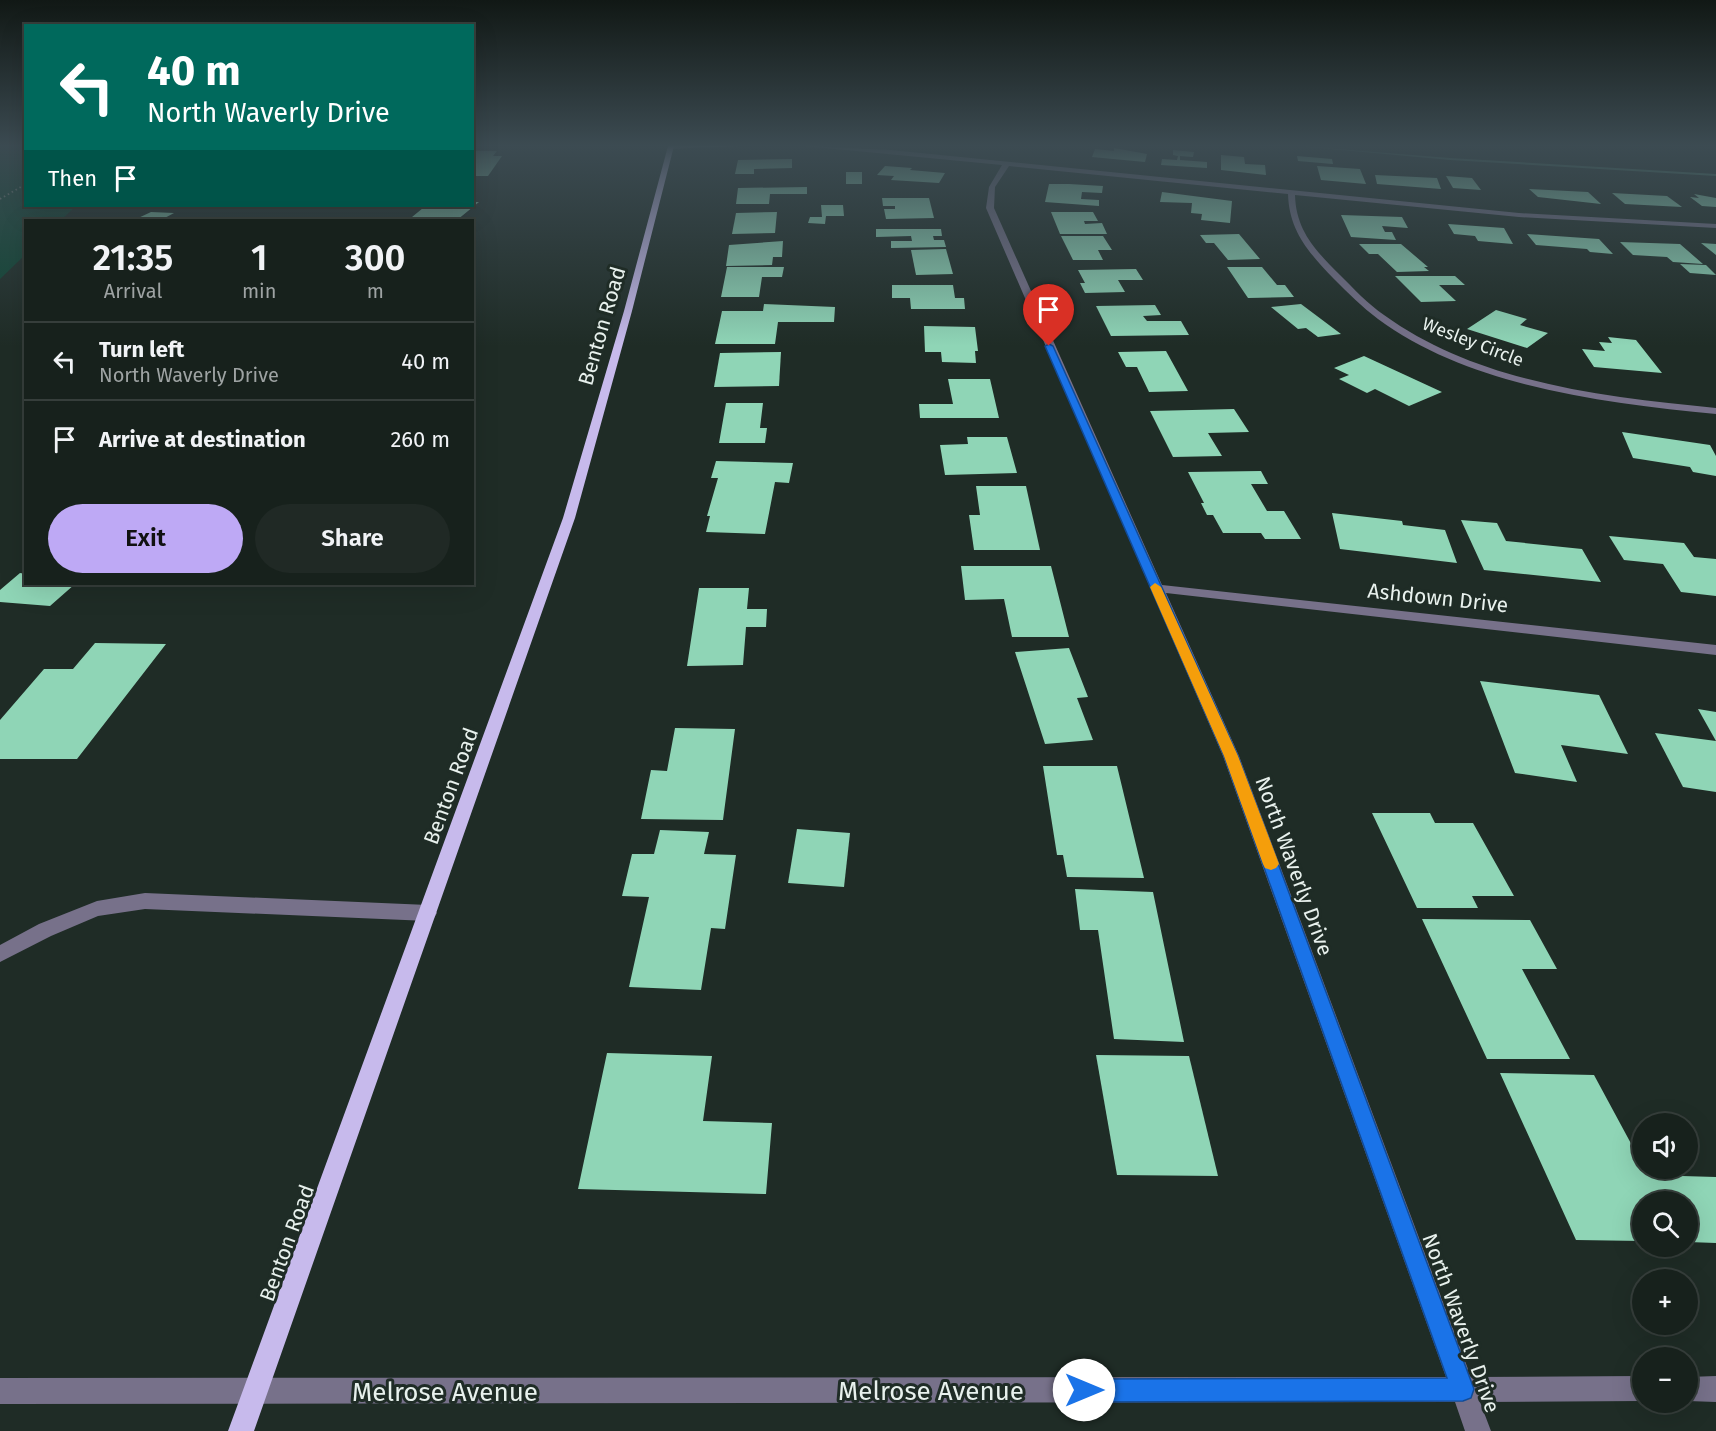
<!DOCTYPE html>
<html lang="en">
<head>
<meta charset="utf-8">
<style>
	body { margin:0; font-family:"Fira Sans",sans-serif; background:#202925; color:#f1f3f6; height:100vh; display:flex; flex-direction:column; font-size:22px; white-space:nowrap }
	* { box-sizing:border-box; margin:0 }
	p { font-size:20px; color:#9ea3a3 }
	.icon { flex:none; width:33px; height:33px; fill:none; stroke:currentColor; stroke-width:2; stroke-linecap:round; stroke-linejoin:round }
	.map { position:relative; flex:1; overflow:hidden }
	.details { position:absolute; left:24px; top:219px; width:450px; height:366px; display:flex; flex-direction:column; background:#17211c; border-radius:0px; box-shadow:0 6px 24px #0002,0 0 0 2px #363e3b }
	.details>* { flex:none }
	.hud { position:absolute; left:24px; top:24px; width:450px; height:183px; border-radius:0px; box-shadow:0 6px 24px #0002,0 0 0 2px #363e3b; background:#00695c; color:#fff; overflow:hidden }
	.tools { position:absolute; left:1632px; top:1113px; display:grid; gap:12px }
	.tools a { display:grid; place-items:center; width:66px; height:66px; border-radius:50%; background:#17211c; box-shadow:0 6px 24px #0002,0 0 0 2px #363e3b; font-size:30px }
	.pin { position:absolute; display:grid; place-items:center; width:51px; height:51px; color:#fff; margin:-62px -26px; border-radius:50% 50% 50% 0; rotate:-45deg; box-shadow:0 0 6px #0007 }
	.pin .icon { rotate:45deg }
	.me { position:absolute; width:66px; margin:-33px; rotate:90deg; stroke-linejoin:round; filter:drop-shadow(0 0 4px #0008) }
	.turn { display:flex; align-items:center; gap:21px; height:126px; padding:0 24px; font-size:27px }
	.turn .icon { width:78px; height:78px; stroke-width:2.5 }
	.turn b { display:block; font-size:42px; line-height:51px }
	.then { display:flex; align-items:center; height:57px; padding:0 24px; background:#0003; gap:12px; font-size:22px }
	.eta { display:flex; justify-content:space-evenly; align-items:center; height:102px; text-align:center }
	.eta b { font-size:36px; font-weight:600; line-height:42px }
	.cta { display:flex; gap:12px; margin-top:auto; padding:12px 24px }
	.cta a { flex:1; height:69px; border-radius:36px; background:#bea9f5; color:#111; font-size:24px; font-weight:600; line-height:69px; text-align:center }
	.cta a+a { background:#202925; color:#f1f3f6 }
	ul { padding:0; list-style:none }
	li { display:flex; align-items:center; gap:18px; height:78px; padding:0 24px; border-top:2px solid #363e3b }
	li div { flex:1 }
	li b { display:block; font-size:22px }
	li em { font-style:normal }
	.map>svg:first-child { display:block }
</style>
</head>
<body>
<div class="map">
<svg width="1716" height="1431" viewBox="0 0 1716 1431">
	<rect width="100%" height="100%" fill="#1f2c26"/>
	<polygon fill="#0d4733" points="0,146 25,146 26,206 76,206 61,220 26,220 25,255 0,279"/>
	<g fill="none" stroke-linecap="round" stroke-linejoin="round">
		<polygon fill="#548c78" fill-rule="evenodd" points="1299,146 1450,158 1716,174 1716,176 1450,160"/>
	</g>
	<g fill="#8fd5b6">
		<polygon points="1114,148 1147,154 1145,162 1092,157 1095,149 1114,151"/>
		<polygon points="1173,150 1194,152 1193,157 1180,156 1180,160 1207,162 1207,168 1161,165 1162,159 1177,160 1178,156 1173,155"/>
		<polygon points="472,151 497,151 493,156 502,156 488,176 472,176"/>
		<polygon points="1221,155 1244,157 1245,164 1265,165 1266,175 1221,170"/>
		<polygon points="1297,156 1332,159 1333,164 1298,161"/>
		<polygon points="792,159 792,168 754,169 754,174 735,174 738,160"/>
		<polygon points="885,166 912,168 910,170 945,173 939,183 891,180 894,176 877,175"/>
		<polygon points="1317,166 1360,169 1366,184 1321,180"/>
		<rect x="846" y="172" width="16" height="12"/>
		<polygon points="1375,175 1437,178 1441,189 1377,184"/>
		<polygon points="1446,176 1472,178 1481,190 1453,188"/>
		<polygon points="1049,184 1069,184 1103,186 1102,193 1082,192 1081,199 1099,200 1099,206 1045,202"/>
		<polygon points="807,187 807,194 770,194 769,204 736,204 738,188"/>
		<polygon points="1529,189 1588,192 1601,204 1538,197"/>
		<polygon points="1162,192 1232,201 1230,223 1201,220 1202,214 1191,213 1192,203 1160,202"/>
		<polygon points="1612,193 1667,196 1682,207 1625,204"/>
		<polygon points="1694,194 1716,198 1716,207 1702,206 1690,197 1699,198"/>
		<polygon points="882,198 929,198 934,218 886,219 884,209 895,209 895,206 883,206"/>
		<polygon points="472,202 479,202 457,220 419,220 423,218 412,217 423,208 472,206"/>
		<polygon points="821,205 843,205 844,216 826,216 825,224 808,223 810,217 822,217"/>
		<polygon points="151,212 174,213 161,220 134,220"/>
		<polygon points="777,212 775,233 732,234 736,213"/>
		<polygon points="1051,212 1093,212 1098,221 1084,221 1085,224 1102,223 1107,234 1060,234"/>
		<polygon points="1341,215 1402,217 1408,228 1382,226 1385,232 1392,232 1396,240 1351,237"/>
		<polygon points="1448,224 1504,228 1513,244 1478,241 1475,236 1454,234"/>
		<polygon points="876,229 941,229 942,236 933,236 934,240 944,240 946,247 891,248 891,241 912,241 911,236 876,237"/>
		<polygon points="1239,234 1260,259 1228,260 1214,243 1206,243 1200,235"/>
		<polygon points="1527,234 1599,239 1613,254 1590,252 1587,249 1536,245"/>
		<polygon points="1061,236 1103,236 1112,250 1098,250 1103,260 1073,260"/>
		<polygon points="783,241 782,257 773,257 772,265 726,266 729,245"/>
		<polygon points="1620,242 1680,244 1703,264 1673,262 1667,257 1633,255"/>
		<polygon points="1701,243 1716,244 1716,255"/>
		<polygon points="1359,244 1401,244 1428,267 1424,267 1429,271 1397,272 1378,254 1369,254"/>
		<polygon points="946,249 953,274 916,275 911,250"/>
		<polygon points="1680,264 1706,265 1716,275 1690,273"/>
		<polygon points="727,267 784,267 782,277 762,277 759,297 721,297"/>
		<polygon points="1227,267 1262,267 1277,285 1285,285 1294,297 1248,298"/>
		<polygon points="1136,269 1143,280 1118,280 1125,292 1085,293 1080,283 1085,283 1078,270"/>
		<polygon points="1395,276 1455,276 1465,285 1439,285 1456,301 1421,302"/>
		<polygon points="892,285 953,285 955,298 964,298 965,309 911,309 910,298 892,298"/>
		<polygon points="764,304 835,307 834,322 778,322 775,344 715,344 722,311 763,311"/>
		<polygon points="1301,304 1341,334 1318,337 1306,328 1298,329 1271,307"/>
		<polygon points="1155,305 1161,315 1143,316 1147,321 1181,321 1189,335 1111,336 1096,306"/>
		<polygon points="1496,310 1527,319 1520,325 1548,333 1527,348 1467,329"/>
		<polygon points="924,326 975,327 978,351 975,351 976,363 942,362 941,352 925,352"/>
		<polygon points="1608,337 1636,340 1662,373 1594,367 1582,349 1605,351 1599,342 1612,343"/>
		<polygon points="1166,351 1188,391 1149,392 1137,367 1126,367 1118,352"/>
		<polygon points="781,352 779,386 714,387 720,353"/>
		<polygon points="1364,356 1442,392 1409,406 1375,389 1367,393 1339,379 1349,375 1334,368"/>
		<polygon points="948,379 990,379 999,418 920,418 919,404 953,404"/>
		<polygon points="726,403 763,403 760,428 767,428 765,443 719,443"/>
		<polygon points="1234,409 1249,432 1208,433 1222,456 1173,457 1150,411"/>
		<polygon points="1622,432 1710,445 1716,456 1716,476 1693,472 1690,467 1633,458"/>
		<polygon points="967,437 1007,437 1017,473 945,475 940,445 968,444"/>
		<polygon points="716,461 793,463 789,483 775,482 765,534 706,532 710,516 707,516 718,478 711,478"/>
		<polygon points="1261,471 1268,484 1251,484 1267,511 1284,511 1301,539 1265,539 1261,533 1223,533 1213,515 1207,515 1201,503 1204,503 1188,472"/>
		<polygon points="976,486 1026,486 1040,550 974,550 969,515 980,515"/>
		<polygon points="1332,513 1402,521 1403,525 1445,530 1457,563 1340,549"/>
		<polygon points="1461,520 1497,523 1506,541 1582,549 1601,582 1484,570"/>
		<polygon points="1609,536 1684,543 1694,557 1716,559 1716,596 1681,592 1663,564 1624,560"/>
		<polygon points="961,566 1051,566 1069,637 1012,637 1004,599 965,600"/>
		<polygon points="20,573 26,574 26,584 75,584 50,606 0,602 0,590"/>
		<polygon points="699,588 749,588 747,609 767,609 766,627 746,627 743,665 687,666"/>
		<polygon points="95,643 166,644 77,759 0,759 0,720 44,669 73,669"/>
		<polygon points="1069,648 1088,697 1077,698 1093,740 1045,744 1015,652"/>
		<polygon points="1480,681 1599,695 1628,754 1561,745 1577,782 1515,773"/>
		<polygon points="1698,709 1716,712 1716,741"/>
		<polygon points="675,728 735,729 723,820 641,819 651,770 667,771"/>
		<polygon points="1655,733 1716,741 1716,792 1683,787"/>
		<polygon points="1043,766 1117,766 1144,878 1067,877 1063,855 1057,855"/>
		<polygon points="1372,813 1430,813 1435,823 1473,823 1514,896 1472,896 1478,908 1417,908"/>
		<polygon points="797,829 850,833 844,887 788,883"/>
		<polygon points="660,830 709,832 704,854 736,855 725,929 711,928 701,990 629,987 649,897 622,896 632,854 654,854"/>
		<polygon points="1075,889 1153,892 1184,1042 1114,1039 1098,930 1080,930"/>
		<polygon points="1422,919 1530,920 1557,969 1522,969 1570,1059 1487,1059"/>
		<polygon points="607,1053 712,1056 703,1121 772,1123 766,1194 578,1189"/>
		<polygon points="1096,1055 1189,1056 1218,1176 1117,1175"/>
		<polygon points="1500,1073 1594,1075 1648,1175 1716,1177 1716,1243 1688,1242 1688,1202 1642,1202 1642,1241 1576,1240"/>
	</g>
	<g fill="none" stroke-linecap="round" stroke-linejoin="round">
		<g fill="#77718a" fill-rule="evenodd">
			<polygon points="671,146 741,146 669,149"/>
			<path d="M 804,146 L 891,150 L 1519,213 L 1716,224 L 1716,228 L 1519,217 L 1295,195 C 1296,231 1316,251 1340,275 C 1354,289 1368,304 1384,315 C 1478,383 1604,397 1716,408 L 1716,414 C 1605,403 1470,387 1378,319 C 1362,307 1348,293 1334,279 C 1309,253 1289,231 1288,194 L 1009,166 L 995,187 L 994,208 L 1162,585 L 1716,645 L 1716,655 L 1166,593 L 1239,756 L 1471,1377 L 1642,1376 L 1642,1401 L 1480,1402 L 1491,1431 L 1465,1431 L 1455,1402 L 0,1404 L 0,1378 L 1446,1377 L 1223,756 L 986,208 L 989,187 L 1002,165 Z"/>
			<polygon points="145,893 428,905 434,908 437,913 434,918 428,921 145,909 98,916 51,936 0,962 0,945 39,924 97,901"/>
			<polygon points="1716,1376 1716,1402 1688,1401 1688,1377"/>
		</g>
		<polygon fill="#c7baec" fill-rule="evenodd" points="668,146 674,146 632,311 575,518 254,1431 228,1431 563,518 624,311"/>
		<polyline stroke="#85908b" stroke-width="2" stroke-dasharray="1.5 3" stroke-linecap="butt" points="0,199 26,184"/>
	</g>
	<linearGradient id="sky" x2="0" y2="1"><stop stop-color="#111815"/><stop offset="0.42" stop-color="#3c4b52"/><stop offset="1" stop-color="#3c4b52" stop-opacity="0"/></linearGradient>
	<rect width="1716" height="346" fill="url(#sky)"/>
	<polygon fill="#1a73e8" stroke="#114b97" stroke-width="1.5" points="1049,344 1053,346 1238,756 1474,1389 1471,1398 1463,1401 1084,1402 1076,1398 1072,1390 1076,1382 1084,1379 1447,1378 1224,756 1045,346"/>
	<polygon fill="#f59e0b" points="1155,583 1161,587 1238,756 1279,864 1276,868 1271,870 1265,868 1263,864 1224,756 1150,587"/>
	<g text-anchor="middle" stroke-width="6" stroke-linejoin="round" paint-order="stroke">
		<g font-size="18" fill="#e8f1ed" stroke="#1f2c26">
			<text transform="translate(1473 342) rotate(21)" y="6">Wesley Circle</text>
		</g>
		<g font-size="21" fill="#e8f1ed" stroke="#1f2c26">
			<text transform="translate(602 326) rotate(-74)" y="7">Benton Road</text>
			<text transform="translate(1438 598) rotate(6)" y="7">Ashdown Drive</text>
			<text transform="translate(451 786) rotate(-70)" y="7">Benton Road</text>
			<text transform="translate(1294 866) rotate(70)" y="7">North Waverly Drive</text>
			<text transform="translate(287 1243) rotate(-70)" y="7">Benton Road</text>
			<text transform="translate(1461 1323) rotate(70)" y="7">North Waverly Drive</text>
		</g>
		<g font-size="26" fill="#e8f1ed" stroke="#1f2c26">
			<text x="931" y="1400">Melrose Avenue</text>
			<text x="445" y="1401">Melrose Avenue</text>
		</g>
	</g>
</svg>
<div class="tools">
<a><svg class="icon" aria-label="sound" viewBox="0 0 24 24"><path d="M4 9h4l5-4v14l-5-4H4zM17 9q2 3 0 6"/></svg></a>
<a><svg class="icon" aria-label="search" viewBox="0 0 24 24"><circle cx="10" cy="10" r="6"/><path d="M15 15l6 6"/></svg></a>
<a>+</a>
<a>−</a>
</div>
<div class="pin" style="left:1049px;top:346px;background:#d93025"><svg class="icon" aria-label="arrive" viewBox="0 0 24 24"><path d="M6 21V4h12l-3 4 3 4H6"/></svg></div>
<svg class="me" style="left:1084px;top:1390px" viewBox="-20 -20 40 40"><circle r="19" fill="#fff"/><path d="M0-13L10 11 0 6-10 11z" fill="#1a73e8"/></svg>
<div class="hud">
<div class="turn"><svg class="icon" aria-label="left" viewBox="0 0 24 24"><path d="M17 20v-9H6M10 6l-5 5 5 5"/></svg><div><b>40 m</b>North Waverly Drive</div></div>
<div class="then">Then<svg class="icon" aria-label="arrive" viewBox="0 0 24 24"><path d="M6 21V4h12l-3 4 3 4H6"/></svg></div>
</div>
<section class="details">
<div class="eta">
<div><b>21:35</b><p>Arrival</p></div>
<div><b>1</b><p>min</p></div>
<div><b>300</b><p>m</p></div>
</div>
<ul>
<li><svg class="icon" aria-label="left" viewBox="0 0 24 24"><path d="M17 20v-9H6M10 6l-5 5 5 5"/></svg><div><b>Turn left</b><p>North Waverly Drive</p></div><em>40 m</em></li>
<li><svg class="icon" aria-label="arrive" viewBox="0 0 24 24"><path d="M6 21V4h12l-3 4 3 4H6"/></svg><div><b>Arrive at destination</b></div><em>260 m</em></li>
</ul>
<div class="cta"><a>Exit</a><a>Share</a></div>
</section>
</div>
</body>
</html>
